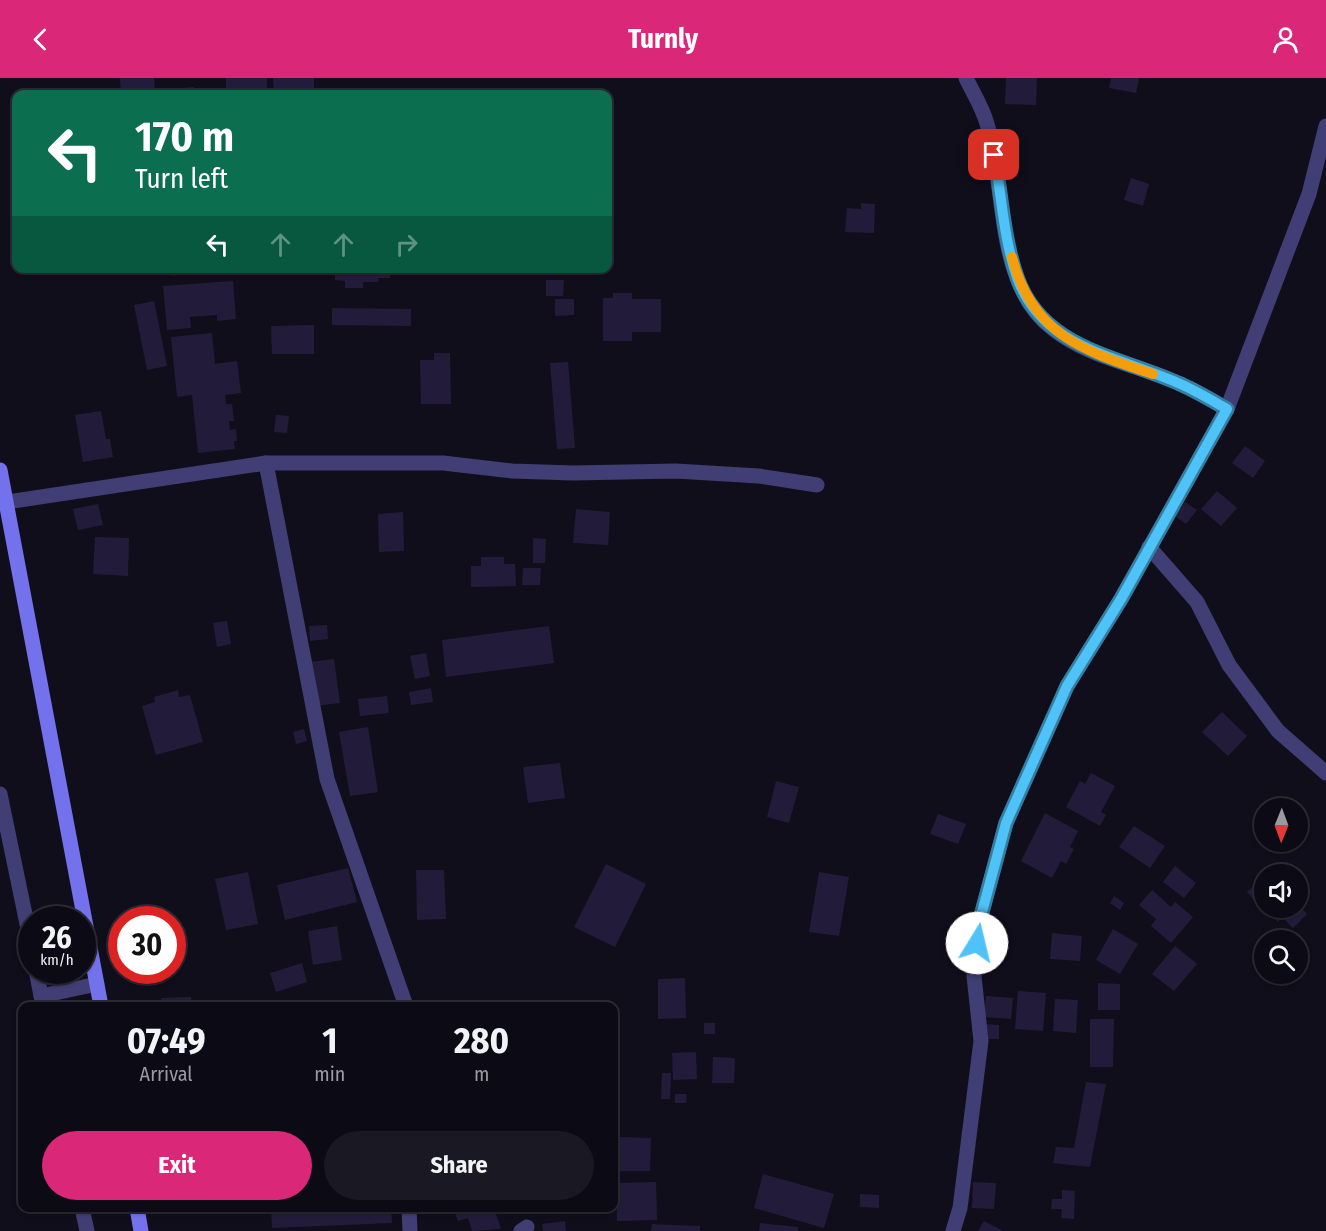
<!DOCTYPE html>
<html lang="en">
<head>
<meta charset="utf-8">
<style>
	body { margin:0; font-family:"Fira Sans Condensed",sans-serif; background:#1a1822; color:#f1f3f6; height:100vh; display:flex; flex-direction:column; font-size:22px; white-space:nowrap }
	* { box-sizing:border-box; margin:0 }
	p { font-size:20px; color:#9a9aa0 }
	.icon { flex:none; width:33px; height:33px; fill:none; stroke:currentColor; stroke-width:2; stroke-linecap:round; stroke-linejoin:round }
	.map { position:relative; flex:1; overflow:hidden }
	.drawer { position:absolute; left:18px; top:924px; width:600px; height:210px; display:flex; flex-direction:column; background:#0c0a14; border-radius:12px; box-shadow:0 2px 4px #0004,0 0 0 2px #2c2b34 }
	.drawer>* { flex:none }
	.banner { position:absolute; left:12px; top:12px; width:600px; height:183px; border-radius:12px; box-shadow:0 2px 4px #0004,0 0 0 2px #2c2b34; background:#0b6e4f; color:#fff; overflow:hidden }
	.needle { width:39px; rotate:181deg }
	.buttons { position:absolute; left:1254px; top:720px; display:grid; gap:12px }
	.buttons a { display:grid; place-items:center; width:54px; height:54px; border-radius:50%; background:#0c0a14; box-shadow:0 2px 4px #0004,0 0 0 2px #2c2b34; font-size:30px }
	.speed { position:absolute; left:18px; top:828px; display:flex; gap:12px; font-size:30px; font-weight:700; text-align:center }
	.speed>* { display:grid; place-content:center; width:78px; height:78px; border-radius:50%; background:#0c0a14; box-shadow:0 2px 4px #0004,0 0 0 2px #2c2b34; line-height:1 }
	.speed small { font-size:15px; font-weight:400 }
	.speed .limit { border:9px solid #d22; background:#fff; color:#111 }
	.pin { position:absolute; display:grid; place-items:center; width:51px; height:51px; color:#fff; margin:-26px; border-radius:12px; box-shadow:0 3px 9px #0006 }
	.me { position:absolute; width:66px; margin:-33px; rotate:9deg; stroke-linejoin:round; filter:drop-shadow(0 0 4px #0008) }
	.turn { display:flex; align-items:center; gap:21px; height:126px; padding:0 24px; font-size:27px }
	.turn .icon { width:78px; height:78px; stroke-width:2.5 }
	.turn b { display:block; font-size:42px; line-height:51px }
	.lanes { display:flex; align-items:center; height:57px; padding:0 24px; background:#0003; justify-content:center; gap:30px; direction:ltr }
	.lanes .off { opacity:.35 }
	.eta { display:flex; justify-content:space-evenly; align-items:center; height:102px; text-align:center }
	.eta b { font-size:36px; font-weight:700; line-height:42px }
	.cta { display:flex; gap:12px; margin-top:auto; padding:12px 24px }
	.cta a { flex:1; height:69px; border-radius:36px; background:#db2777; color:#fff; font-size:24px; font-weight:700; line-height:69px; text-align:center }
	.cta a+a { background:#1a1822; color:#f1f3f6 }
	header { display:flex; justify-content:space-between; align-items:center; height:78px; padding:0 24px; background:#db2777; color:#fff; font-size:27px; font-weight:700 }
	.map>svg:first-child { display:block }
</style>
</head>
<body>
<header><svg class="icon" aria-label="back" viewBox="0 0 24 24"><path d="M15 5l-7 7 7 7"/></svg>Turnly<svg class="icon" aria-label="person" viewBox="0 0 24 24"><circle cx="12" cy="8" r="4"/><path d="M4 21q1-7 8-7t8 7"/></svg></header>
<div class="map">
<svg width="1326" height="1153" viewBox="0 0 1326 1153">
	<rect width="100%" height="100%" fill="#100e1b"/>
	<g fill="#221c3a">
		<polygon points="120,0 154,0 155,16 121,16"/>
		<rect x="226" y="0" width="41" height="14"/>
		<polygon points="273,0 314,0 314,14 274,14"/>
		<polygon points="1006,0 1037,0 1036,27 1005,26"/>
		<polygon points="1111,0 1139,0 1136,15 1109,10"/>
		<polygon points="194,9 195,16 168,16 167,11"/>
		<polygon points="1131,100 1149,106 1143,128 1124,122"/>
		<polygon points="861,125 875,126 874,155 845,154 847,130 861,131"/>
		<polygon points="171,190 202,190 202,192 172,198"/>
		<polygon points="335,190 390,190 390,200 379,200 378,204 363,204 363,210 345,210 345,203 335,202"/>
		<polygon points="546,202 564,202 563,218 546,218"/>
		<polygon points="233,203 236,241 217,243 217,237 190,239 191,250 167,252 163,208"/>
		<polygon points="613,215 632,215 632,221 661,221 661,254 632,254 632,263 603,263 603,220 613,220"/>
		<polygon points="555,221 574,221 574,237 555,238"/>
		<polygon points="154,223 167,288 147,292 134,227"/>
		<polygon points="332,230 411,231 411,248 332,247"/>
		<polygon points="314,247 314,276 272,276 271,248"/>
		<polygon points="212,255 215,286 237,283 241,315 225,317 226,326 232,326 234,343 229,343 230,352 236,351 237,363 234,363 235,371 198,375 192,317 177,319 171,259"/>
		<polygon points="434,275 450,275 451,326 421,326 420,282 434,282"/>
		<polygon points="568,284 575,370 557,371 550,285"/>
		<polygon points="101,333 106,361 110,361 113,379 83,384 75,337"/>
		<polygon points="276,337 289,338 287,355 274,354"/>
		<polygon points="1245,368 1265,383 1253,400 1232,385"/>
		<polygon points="1217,413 1237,430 1221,448 1201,431"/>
		<polygon points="1185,424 1197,432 1186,446 1175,438"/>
		<polygon points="98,426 103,447 78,452 73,431"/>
		<polygon points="576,431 610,434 608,467 573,465"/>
		<polygon points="403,434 404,473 379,474 378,436"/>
		<polygon points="95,459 129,460 128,498 93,496"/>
		<polygon points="533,460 546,461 545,485 533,485"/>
		<polygon points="481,479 504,479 504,486 515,486 516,508 471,509 471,488 481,488"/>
		<polygon points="523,490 541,490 540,507 522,507"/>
		<polygon points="227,543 231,566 217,569 213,545"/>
		<polygon points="327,547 328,561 310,563 309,548"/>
		<polygon points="549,548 554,585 446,599 442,562"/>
		<polygon points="426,575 430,598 415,601 410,578"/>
		<polygon points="334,581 340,625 315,628 309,584"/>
		<polygon points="431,610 433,624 411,627 409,614"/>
		<polygon points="178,612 179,619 190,617 203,664 156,677 142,628 155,624 154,619"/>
		<polygon points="387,618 389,635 360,638 358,621"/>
		<polygon points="1222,634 1247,658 1228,678 1202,654"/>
		<polygon points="368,649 378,714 350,718 339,654"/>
		<polygon points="304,651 307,663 296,666 293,654"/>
		<polygon points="560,685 565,720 528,725 523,689"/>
		<polygon points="1091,695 1115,708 1101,734 1106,737 1100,748 1066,729 1080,703 1085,706"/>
		<polygon points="776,703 799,709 789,745 767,739"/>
		<polygon points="1045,735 1078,753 1070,769 1074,771 1066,786 1061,783 1052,800 1021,783"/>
		<polygon points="938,736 966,746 958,766 930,756"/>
		<polygon points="1134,748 1165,768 1150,790 1119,769"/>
		<polygon points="606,786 646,806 615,869 574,849"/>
		<polygon points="1175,788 1196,805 1184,820 1163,804"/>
		<polygon points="348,790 357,824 285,842 277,807"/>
		<polygon points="416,792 444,792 446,841 417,842"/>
		<polygon points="248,794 258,846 226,852 215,801"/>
		<polygon points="819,794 849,799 839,858 809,854"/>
		<polygon points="1262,800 1264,825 1260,829 1247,814"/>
		<polygon points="1152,812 1171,829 1175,824 1193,839 1171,865 1151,848 1156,841 1139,827"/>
		<polygon points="1114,818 1124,825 1120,832 1110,825"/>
		<polygon points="1298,827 1307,836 1293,850 1282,839 1278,844 1268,834 1273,830 1298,830"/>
		<polygon points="337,848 342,882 313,887 308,853"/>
		<polygon points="1113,851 1138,866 1120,896 1096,882"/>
		<polygon points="1052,855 1082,858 1080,883 1050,881"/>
		<polygon points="1175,868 1197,886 1174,913 1152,896"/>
		<polygon points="302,885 307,904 276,914 270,895"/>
		<polygon points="685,900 686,940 658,941 658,901"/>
		<polygon points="1098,905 1120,906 1120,932 1098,932"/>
		<polygon points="1018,913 1046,915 1043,953 1015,951"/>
		<polygon points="986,918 1013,920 1011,941 984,939"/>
		<polygon points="191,919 192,928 162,928 161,920"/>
		<polygon points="1055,921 1078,922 1076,955 1053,953"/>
		<polygon points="1090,941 1114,941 1113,989 1090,989"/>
		<rect x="704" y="945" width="11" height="11"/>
		<polygon points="986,946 999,947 999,961 986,961"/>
		<polygon points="696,974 697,1001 673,1002 672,975"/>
		<polygon points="713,979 735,980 734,1005 712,1005"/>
		<polygon points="662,995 671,995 670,1021 661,1021"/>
		<polygon points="1086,1004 1106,1006 1090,1089 1053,1085 1056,1069 1074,1070"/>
		<polygon points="675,1016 687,1016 686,1025 675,1025"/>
		<polygon points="614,1053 617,1053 617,1059 651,1060 650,1093 614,1093"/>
		<polygon points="763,1096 834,1116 824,1150 754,1130"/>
		<polygon points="656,1104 657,1142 617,1143 616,1105"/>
		<polygon points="973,1104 996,1105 994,1131 972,1130"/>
		<polygon points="1062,1112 1075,1113 1074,1141 1061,1140 1062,1131 1051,1131 1052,1121 1062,1121"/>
		<polygon points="860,1116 879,1117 879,1130 860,1129"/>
		<polygon points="271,1130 391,1130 392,1145 272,1150"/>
		<polygon points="453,1130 494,1130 501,1151 472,1153 468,1140 458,1143"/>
		<polygon points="565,1143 566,1153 543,1153 542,1146"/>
		<polygon points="984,1143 1003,1153 978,1153"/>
		<polygon points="760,1145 798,1149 798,1153 759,1153"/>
		<polygon points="652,1146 700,1148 700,1153 651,1153"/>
	</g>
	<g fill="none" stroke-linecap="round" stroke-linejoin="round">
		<g stroke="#403e74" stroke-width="15">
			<path d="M 966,0 C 973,15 983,30 987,46 C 1007,109 994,207 1053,251 C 1090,280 1136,286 1178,305 C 1195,312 1211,322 1227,331"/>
			<polyline points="266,385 327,701 406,928"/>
			<polyline points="0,425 266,385 443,385 512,393 573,395 676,393 759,398 817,407"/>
			<polyline points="1149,469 1197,524 1229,587 1278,653 1326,695"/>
			<polyline points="0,716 32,870"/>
			<polyline points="36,892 43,928"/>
			<polyline points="41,918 97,906"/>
			<polyline points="82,1130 87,1153"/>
			<polyline points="409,1130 410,1153"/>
			<polyline points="521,1153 527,1149"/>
			<polyline points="953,1153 960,1130 981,963 974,898 978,849 1006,745 1067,608 1121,521 1227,331 1309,116 1326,48"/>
		</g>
		<g stroke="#7371ec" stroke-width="15">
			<polyline points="0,392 101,928"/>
			<polyline points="137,1130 141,1153"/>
		</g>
	</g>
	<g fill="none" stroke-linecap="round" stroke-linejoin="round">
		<defs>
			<path id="route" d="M 977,865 L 978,849 L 1006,745 L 1067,608 L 1121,521 L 1227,331 C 1211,322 1195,312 1178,305 C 1118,278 1042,271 1017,199 C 1003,159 1002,118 994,77"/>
		</defs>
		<use href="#route" stroke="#337fa1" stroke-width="15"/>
		<use href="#route" stroke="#4fc3f7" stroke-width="10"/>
		<path stroke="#f59e0b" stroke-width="10" d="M 1012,179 C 1032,257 1084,273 1153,296"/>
	</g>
</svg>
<div class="buttons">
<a><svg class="needle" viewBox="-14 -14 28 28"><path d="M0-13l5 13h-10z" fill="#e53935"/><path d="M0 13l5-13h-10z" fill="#9a9aa0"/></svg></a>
<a><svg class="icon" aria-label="sound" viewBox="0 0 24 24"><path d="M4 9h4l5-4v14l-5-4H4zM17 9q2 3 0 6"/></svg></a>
<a><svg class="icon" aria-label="search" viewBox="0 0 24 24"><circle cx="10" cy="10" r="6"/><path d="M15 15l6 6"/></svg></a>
</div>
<div class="speed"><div>26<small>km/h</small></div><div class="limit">30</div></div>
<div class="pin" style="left:994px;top:77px;background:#d93025"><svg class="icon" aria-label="arrive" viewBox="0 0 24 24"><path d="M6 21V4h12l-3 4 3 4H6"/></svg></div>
<svg class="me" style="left:977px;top:865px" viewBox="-20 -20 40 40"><circle r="19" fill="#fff"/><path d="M0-13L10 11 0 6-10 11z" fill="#4fc3f7"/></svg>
<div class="banner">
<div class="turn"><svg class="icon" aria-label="left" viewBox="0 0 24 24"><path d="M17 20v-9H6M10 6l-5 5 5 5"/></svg><div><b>170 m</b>Turn left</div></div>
<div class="lanes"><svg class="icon" aria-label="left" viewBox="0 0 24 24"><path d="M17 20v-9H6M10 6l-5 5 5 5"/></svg><svg class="icon off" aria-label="ahead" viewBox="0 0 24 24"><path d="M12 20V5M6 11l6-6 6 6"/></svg><svg class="icon off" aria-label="ahead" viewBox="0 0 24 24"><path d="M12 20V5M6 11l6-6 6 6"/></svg><svg class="icon off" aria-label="right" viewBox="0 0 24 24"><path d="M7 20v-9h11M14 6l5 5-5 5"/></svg></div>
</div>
<section class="drawer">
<div class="eta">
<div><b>07:49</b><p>Arrival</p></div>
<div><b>1</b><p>min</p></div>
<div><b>280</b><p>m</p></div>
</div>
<div class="cta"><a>Exit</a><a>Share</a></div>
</section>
</div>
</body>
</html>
